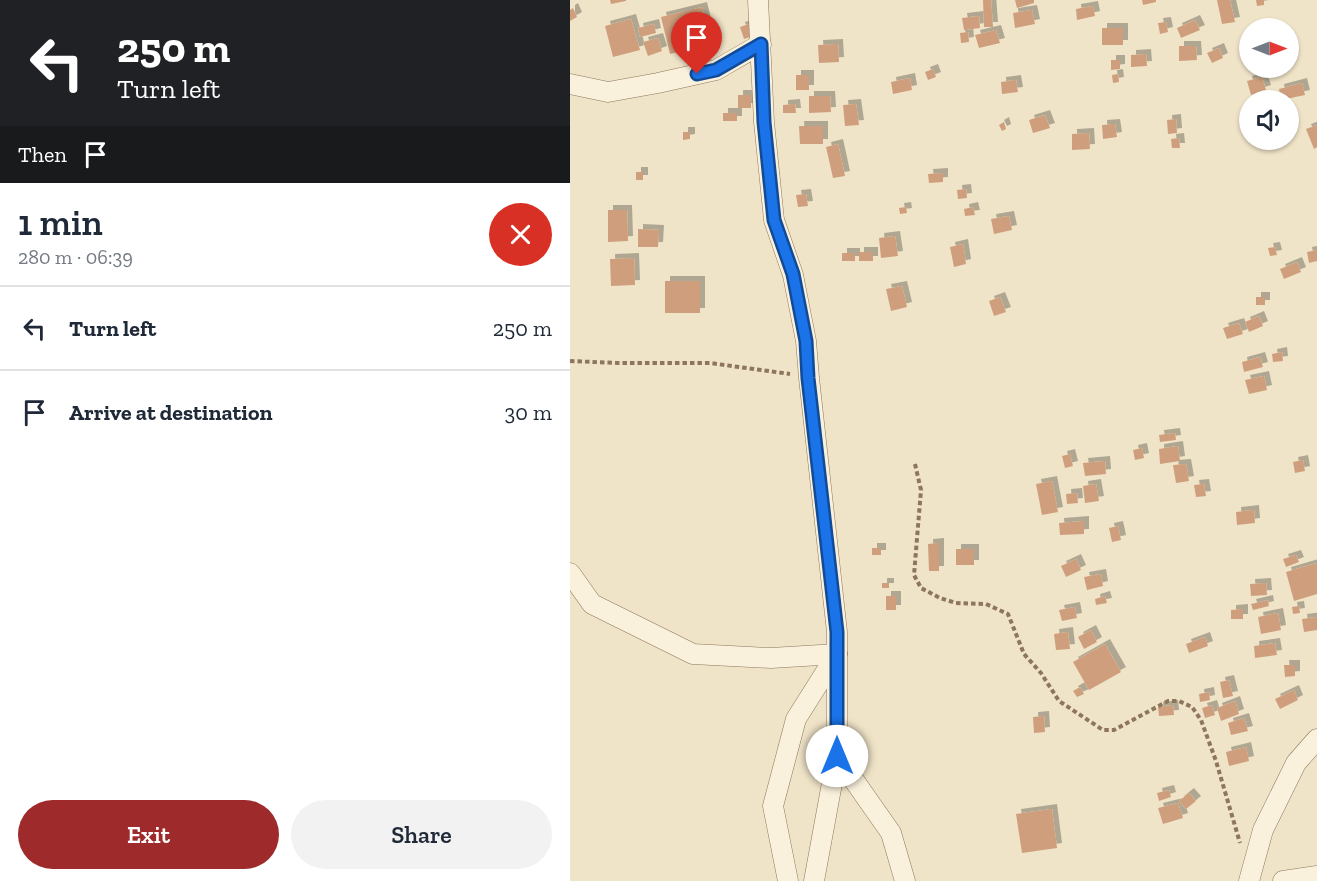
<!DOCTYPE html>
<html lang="en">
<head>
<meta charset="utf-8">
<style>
	body { margin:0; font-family:"Zilla Slab",serif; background:#f2f2f3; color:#1f2937; height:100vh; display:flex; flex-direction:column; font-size:22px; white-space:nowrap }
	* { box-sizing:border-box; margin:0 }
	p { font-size:20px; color:#747a83 }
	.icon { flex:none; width:33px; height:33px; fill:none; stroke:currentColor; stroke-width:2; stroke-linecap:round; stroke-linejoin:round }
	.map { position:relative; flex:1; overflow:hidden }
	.details { display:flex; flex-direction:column; background:#fff; width:570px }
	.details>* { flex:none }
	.top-card { background:#202124; color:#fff; overflow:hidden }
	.needle { width:39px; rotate:90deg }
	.tools { position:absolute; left:669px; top:18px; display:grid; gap:12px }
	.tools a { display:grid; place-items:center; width:60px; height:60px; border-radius:50%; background:#fff; box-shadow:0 2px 4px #0004; font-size:30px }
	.pin { position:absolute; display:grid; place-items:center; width:51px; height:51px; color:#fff; margin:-62px -26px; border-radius:50% 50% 50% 0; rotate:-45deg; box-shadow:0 0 6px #0007 }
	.pin .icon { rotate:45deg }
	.me { position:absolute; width:66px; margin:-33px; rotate:0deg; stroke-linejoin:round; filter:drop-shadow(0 0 4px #0008) }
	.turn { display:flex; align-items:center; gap:21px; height:126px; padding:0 18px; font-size:27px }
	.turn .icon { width:78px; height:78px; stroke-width:2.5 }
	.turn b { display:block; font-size:42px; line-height:51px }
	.then { display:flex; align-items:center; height:57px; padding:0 18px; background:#0003; gap:12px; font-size:22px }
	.round { display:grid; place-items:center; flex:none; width:63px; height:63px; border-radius:32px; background:#f2f2f3 }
	.overview { display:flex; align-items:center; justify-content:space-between; height:102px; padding:0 18px }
	h1 { font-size:36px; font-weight:600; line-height:45px }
	.action { display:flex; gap:12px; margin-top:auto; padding:12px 18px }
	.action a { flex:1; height:69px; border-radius:36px; background:#9e2a2b; color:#fff; font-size:24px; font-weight:600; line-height:69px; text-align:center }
	.action a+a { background:#f2f2f3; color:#1f2937 }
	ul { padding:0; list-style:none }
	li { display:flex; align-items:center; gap:18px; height:84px; padding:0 18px; border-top:2px solid #e0e1e3 }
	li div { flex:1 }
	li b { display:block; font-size:22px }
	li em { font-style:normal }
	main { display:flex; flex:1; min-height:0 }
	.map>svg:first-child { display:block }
</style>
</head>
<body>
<main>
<section class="details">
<div class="top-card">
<div class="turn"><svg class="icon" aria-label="left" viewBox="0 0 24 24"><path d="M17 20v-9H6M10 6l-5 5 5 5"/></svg><div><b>250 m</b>Turn left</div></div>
<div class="then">Then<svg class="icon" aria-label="arrive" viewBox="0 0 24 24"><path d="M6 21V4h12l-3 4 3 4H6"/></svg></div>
</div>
<div class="overview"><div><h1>1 min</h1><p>280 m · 06:39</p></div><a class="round" style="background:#d93025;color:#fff"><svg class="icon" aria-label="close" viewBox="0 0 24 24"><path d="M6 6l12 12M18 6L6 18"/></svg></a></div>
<ul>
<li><svg class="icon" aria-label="left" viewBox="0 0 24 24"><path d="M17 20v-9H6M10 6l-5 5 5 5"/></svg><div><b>Turn left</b></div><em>250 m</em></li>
<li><svg class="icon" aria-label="arrive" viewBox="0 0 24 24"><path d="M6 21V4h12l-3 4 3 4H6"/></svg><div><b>Arrive at destination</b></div><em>30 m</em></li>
</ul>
<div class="action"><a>Exit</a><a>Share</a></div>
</section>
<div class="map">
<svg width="747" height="881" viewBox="0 0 747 881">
	<defs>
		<filter id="shadow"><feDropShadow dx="5" dy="-5" stdDeviation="0" flood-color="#0004"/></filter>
	</defs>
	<rect width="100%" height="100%" fill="#f0e4c8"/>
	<g fill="#cf9f7d" filter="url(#shadow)">
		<polygon points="40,0 56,0 56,1 41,4"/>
		<polygon points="413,0 421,0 423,27 414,27"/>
		<polygon points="445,0 464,0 464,3 447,8"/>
		<polygon points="572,0 586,0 586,2 573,5"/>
		<polygon points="647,0 660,0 665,22 652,24"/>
		<polygon points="686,0 694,0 694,5 687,6"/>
		<polygon points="523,6 525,16 507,20 506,9"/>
		<polygon points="132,7 141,44 100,54 91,17"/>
		<polygon points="3,8 7,17 0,21 0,10"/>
		<polygon points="462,10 465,24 445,28 443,13"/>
		<polygon points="409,16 410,28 394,30 392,18"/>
		<polygon points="61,19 70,50 43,57 35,26"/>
		<polygon points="625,20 630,30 611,38 607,28"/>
		<polygon points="185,22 189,34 174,39 170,27"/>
		<polygon points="596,22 598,32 590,34 588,23"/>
		<polygon points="84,24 86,33 70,37 68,28"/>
		<rect x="532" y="28" width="21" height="17"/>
		<polygon points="426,30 430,43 409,48 405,35"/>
		<polygon points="398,32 399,42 391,43 390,33"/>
		<polygon points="88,38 92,51 78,56 73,42"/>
		<polygon points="268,44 269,62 249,63 248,45"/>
		<polygon points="609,46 626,46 627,60 609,61"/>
		<polygon points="649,48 653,58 642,63 637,53"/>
		<polygon points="576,54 577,66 561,67 561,55"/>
		<polygon points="541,60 550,60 550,69 541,70"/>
		<polygon points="363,69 366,77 358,80 355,72"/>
		<polygon points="548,74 549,82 543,83 542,75"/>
		<rect x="226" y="75" width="13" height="15"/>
		<polygon points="692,77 696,90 681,95 677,81"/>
		<polygon points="340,78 342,90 323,94 321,82"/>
		<polygon points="446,80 448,92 432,94 431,82"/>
		<polygon points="732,83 735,95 711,100 709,89"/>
		<rect x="168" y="95" width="13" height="13"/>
		<polygon points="239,96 260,96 261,112 239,113"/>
		<polygon points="225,104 226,113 213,113 213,105"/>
		<polygon points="286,104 289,125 275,126 273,105"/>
		<rect x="153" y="113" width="14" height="8"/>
		<polygon points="475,115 480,128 463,133 459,120"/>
		<polygon points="606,119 607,133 598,134 597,120"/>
		<polygon points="434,122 436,129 432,131 429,125"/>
		<polygon points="545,124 547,137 533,139 532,125"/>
		<polygon points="747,125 747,147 744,149 736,129"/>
		<polygon points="229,126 253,126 253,144 230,144"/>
		<polygon points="113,132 120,132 120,139 113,140"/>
		<polygon points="519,133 520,149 502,150 502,134"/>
		<polygon points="609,138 610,148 602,148 601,139"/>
		<polygon points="268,144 275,176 263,178 256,147"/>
		<rect x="66" y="172" width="7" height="8"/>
		<polygon points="373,173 373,182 359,183 358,174"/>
		<polygon points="396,189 397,198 388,199 387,190"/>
		<polygon points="236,194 238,206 228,207 226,195"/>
		<polygon points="336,207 337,213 330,214 329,208"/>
		<polygon points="403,207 405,215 395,216 394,209"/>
		<polygon points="38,210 57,210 58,241 38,242"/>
		<polygon points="439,216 442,230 424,234 421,219"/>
		<polygon points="68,229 89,230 88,247 68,247"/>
		<polygon points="325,236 328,256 311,258 309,238"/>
		<polygon points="393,244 396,264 384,267 380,247"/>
		<polygon points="705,247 707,255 700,256 698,248"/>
		<polygon points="747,250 747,261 739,263 737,252"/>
		<rect x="289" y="252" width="14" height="9"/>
		<rect x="272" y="253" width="13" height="8"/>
		<polygon points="64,258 65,285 41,286 40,259"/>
		<polygon points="727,262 731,272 714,279 710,269"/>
		<rect x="95" y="281" width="35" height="32"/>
		<polygon points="332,286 337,307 321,311 316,289"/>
		<polygon points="430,297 436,312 424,316 419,301"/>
		<rect x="686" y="297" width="9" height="8"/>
		<polygon points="689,316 693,326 679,332 675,322"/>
		<polygon points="669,323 673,334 657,339 653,328"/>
		<polygon points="712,352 713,361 703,362 702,354"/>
		<polygon points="690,357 693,367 674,372 672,362"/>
		<polygon points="694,376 697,390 679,394 675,380"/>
		<polygon points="605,433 606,440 590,442 589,435"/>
		<polygon points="608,446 610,461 590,464 589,449"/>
		<polygon points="572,448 574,458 565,460 563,450"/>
		<polygon points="500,454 503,466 495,468 492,456"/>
		<polygon points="733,460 735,471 725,473 723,462"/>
		<polygon points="535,461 536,474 515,476 513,463"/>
		<polygon points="616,464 619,481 606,483 603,465"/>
		<polygon points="482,481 488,512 472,515 466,484"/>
		<polygon points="526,484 529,501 515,503 513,486"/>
		<polygon points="634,484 636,496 626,497 624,485"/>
		<polygon points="507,493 508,503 497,504 496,494"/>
		<polygon points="684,510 685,523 667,525 666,512"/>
		<polygon points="514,521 514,534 490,535 489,523"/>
		<polygon points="548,526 551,540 542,542 539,528"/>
		<polygon points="369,543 369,571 359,571 358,544"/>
		<rect x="302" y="548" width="9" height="7"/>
		<rect x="386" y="549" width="18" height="16"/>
		<polygon points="726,555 729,562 716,567 713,559"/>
		<polygon points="506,559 511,570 496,577 491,566"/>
		<polygon points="747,563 747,594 724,601 716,572"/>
		<polygon points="531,574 533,586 517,590 514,577"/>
		<rect x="312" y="583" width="7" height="5"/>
		<polygon points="696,583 697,595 681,596 680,584"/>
		<rect x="316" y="596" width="10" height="14"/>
		<polygon points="535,596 537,603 526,605 525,599"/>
		<polygon points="698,600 699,606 683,610 681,604"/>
		<polygon points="729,606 730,613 723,614 722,607"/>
		<polygon points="505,607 507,618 492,621 489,610"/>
		<polygon points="673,609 673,619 661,619 661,610"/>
		<polygon points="708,613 711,630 691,634 688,617"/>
		<polygon points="747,617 747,630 734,632 732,619"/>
		<polygon points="521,630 527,642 514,649 508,637"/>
		<polygon points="498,632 500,649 486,650 484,634"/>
		<polygon points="635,637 638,646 619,653 616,644"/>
		<polygon points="705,643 707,655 685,658 684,646"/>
		<polygon points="535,644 551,672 519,690 503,662"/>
		<polygon points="714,665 725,665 725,676 715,677"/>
		<polygon points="659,680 663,696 653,698 650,682"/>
		<polygon points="510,687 514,694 507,697 503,691"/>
		<polygon points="724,690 728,700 710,709 705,699"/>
		<polygon points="639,692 640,700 630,702 629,694"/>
		<polygon points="665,701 669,714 651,721 647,708"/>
		<polygon points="603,705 604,715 589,716 588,707"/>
		<polygon points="642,705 645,715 635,718 632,708"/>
		<polygon points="474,716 475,732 464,733 463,717"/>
		<polygon points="674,718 678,731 661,735 658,723"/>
		<polygon points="676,747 679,761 659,766 656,752"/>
		<polygon points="599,790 601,797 589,801 587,793"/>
		<polygon points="619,793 626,801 616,809 609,801"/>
		<polygon points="608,803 613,818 593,824 588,808"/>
		<polygon points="482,809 487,848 452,853 446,814"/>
	</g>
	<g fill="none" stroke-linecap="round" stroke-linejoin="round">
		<defs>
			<g id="minor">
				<polyline points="188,0 194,122 204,220 223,275 236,341 239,378 267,632 267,756 244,881"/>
				<polyline points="0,84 38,92 88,83 146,70 191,44"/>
				<polyline points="0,573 22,604 123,654 201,658 267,654"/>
				<polyline points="267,756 321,833 335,881"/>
				<polyline points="218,881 203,806 226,719 267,654"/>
				<polyline points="679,881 693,830 726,763 747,739"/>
				<polyline points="713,881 747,876"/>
			</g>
		</defs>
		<use href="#minor" stroke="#8d765c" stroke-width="21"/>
		<g stroke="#8d765c" stroke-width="4" stroke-dasharray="4.5 3" stroke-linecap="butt">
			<polyline points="0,361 48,363 140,363 220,374"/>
			<polyline points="345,464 351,490 344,575 351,588 370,598 386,603 416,604 438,614 454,654 471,673 489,701 533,730 544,730 598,701 609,701 622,707 631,720 646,761 670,843"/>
		</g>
		<use href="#minor" stroke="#faf1dc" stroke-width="20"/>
	</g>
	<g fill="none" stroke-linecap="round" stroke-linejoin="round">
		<defs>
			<polyline id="route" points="127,74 146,70 191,44 194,122 204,220 223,274 236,341 238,378 267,632 267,756"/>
		</defs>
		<use href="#route" stroke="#114b97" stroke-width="15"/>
		<use href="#route" stroke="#1a73e8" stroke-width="10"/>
	</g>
</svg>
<div class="tools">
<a><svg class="needle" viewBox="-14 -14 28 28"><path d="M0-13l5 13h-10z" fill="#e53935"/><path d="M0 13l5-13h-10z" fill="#747a83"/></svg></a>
<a><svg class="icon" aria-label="sound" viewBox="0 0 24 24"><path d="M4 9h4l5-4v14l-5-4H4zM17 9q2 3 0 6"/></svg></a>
</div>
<div class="pin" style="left:127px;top:74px;background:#d93025"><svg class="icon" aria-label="arrive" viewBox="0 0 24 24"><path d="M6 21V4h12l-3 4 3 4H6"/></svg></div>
<svg class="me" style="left:267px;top:756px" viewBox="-20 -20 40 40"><circle r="19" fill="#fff"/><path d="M0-13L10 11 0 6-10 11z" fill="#1a73e8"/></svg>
</div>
</main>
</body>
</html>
